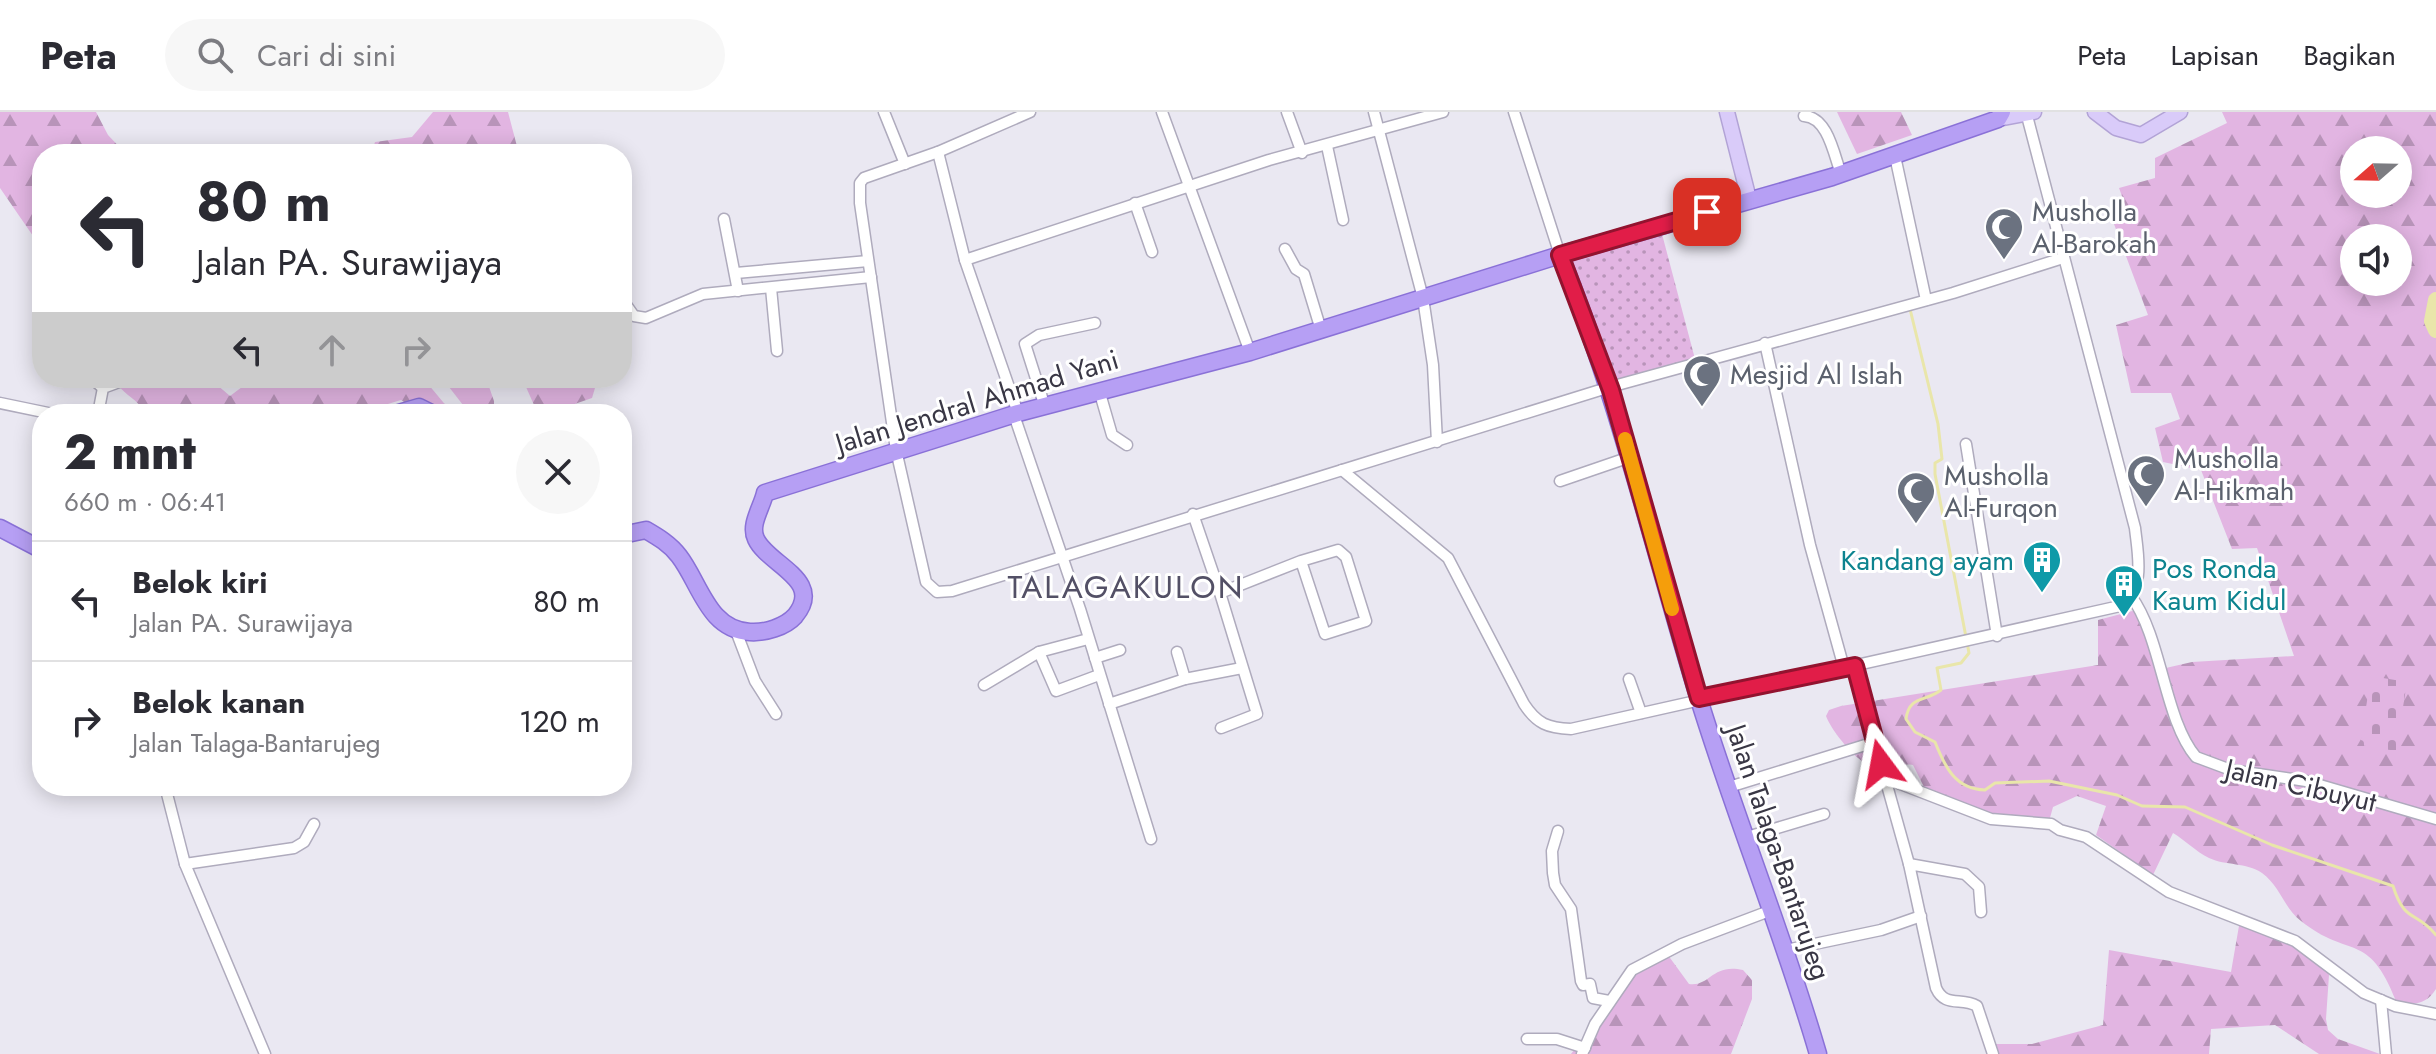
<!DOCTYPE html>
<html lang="id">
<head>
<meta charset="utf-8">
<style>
	body { margin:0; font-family:Jost,sans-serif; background:#f7f7f7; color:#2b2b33; height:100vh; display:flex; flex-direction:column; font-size:30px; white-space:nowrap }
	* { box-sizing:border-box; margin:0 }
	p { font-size:26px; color:#7c7c81 }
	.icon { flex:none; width:44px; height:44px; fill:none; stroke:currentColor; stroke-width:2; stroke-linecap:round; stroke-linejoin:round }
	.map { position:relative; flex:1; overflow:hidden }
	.details { position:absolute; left:32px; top:292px; width:600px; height:392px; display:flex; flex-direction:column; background:#fff; border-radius:32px; box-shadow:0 4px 20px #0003 }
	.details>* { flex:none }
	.banner { position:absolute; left:32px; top:32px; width:600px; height:244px; border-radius:32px; box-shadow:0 4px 20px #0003; background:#fff; color:#2b2b33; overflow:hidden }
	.needle { width:52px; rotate:250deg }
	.controls { position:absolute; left:2340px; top:24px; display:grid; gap:16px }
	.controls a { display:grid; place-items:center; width:72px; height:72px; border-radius:50%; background:#fff; box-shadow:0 4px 20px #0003; font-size:40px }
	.pin { position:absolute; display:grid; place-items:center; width:68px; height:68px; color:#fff; margin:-34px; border-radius:16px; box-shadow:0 4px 12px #0006 }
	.me { position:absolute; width:88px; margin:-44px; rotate:347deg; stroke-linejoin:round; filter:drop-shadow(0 0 6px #0008) }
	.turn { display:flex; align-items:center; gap:28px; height:168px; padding:0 32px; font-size:36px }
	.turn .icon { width:104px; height:104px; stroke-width:2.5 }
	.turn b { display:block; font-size:56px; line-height:68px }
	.lanes { display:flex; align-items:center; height:76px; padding:0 32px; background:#0003; justify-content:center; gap:40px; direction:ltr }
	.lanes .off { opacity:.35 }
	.round { display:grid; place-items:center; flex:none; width:84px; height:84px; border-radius:42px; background:#f7f7f7 }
	.head { display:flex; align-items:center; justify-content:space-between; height:136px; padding:0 32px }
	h1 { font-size:48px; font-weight:800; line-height:60px }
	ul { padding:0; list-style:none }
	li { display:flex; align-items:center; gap:24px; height:120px; padding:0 32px; border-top:2px solid #e1e1e2 }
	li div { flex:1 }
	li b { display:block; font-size:30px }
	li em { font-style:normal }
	header { display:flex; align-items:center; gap:48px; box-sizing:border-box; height:112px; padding:0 40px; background:#fff; border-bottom:2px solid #e1e1e2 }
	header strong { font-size:38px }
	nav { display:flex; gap:44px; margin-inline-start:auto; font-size:28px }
	.search { width:560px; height:72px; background:#f7f7f7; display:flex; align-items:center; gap:20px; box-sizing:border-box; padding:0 28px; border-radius:44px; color:#7c7c81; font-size:30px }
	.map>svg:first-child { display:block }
</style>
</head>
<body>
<header>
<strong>Peta</strong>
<div class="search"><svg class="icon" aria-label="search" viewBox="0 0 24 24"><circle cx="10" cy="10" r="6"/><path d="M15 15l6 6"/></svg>Cari di sini</div>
<nav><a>Peta</a><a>Lapisan</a><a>Bagikan</a></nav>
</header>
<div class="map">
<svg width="2436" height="942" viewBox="0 0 2436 942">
	<defs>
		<pattern id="forest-firs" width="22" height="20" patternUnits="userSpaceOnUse" patternTransform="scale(2)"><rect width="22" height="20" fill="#e2b5e2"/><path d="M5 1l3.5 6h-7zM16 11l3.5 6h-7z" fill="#b894b9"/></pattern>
		<pattern id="cemetery-stones" width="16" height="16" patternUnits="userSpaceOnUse" patternTransform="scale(2)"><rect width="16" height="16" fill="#e2b5e2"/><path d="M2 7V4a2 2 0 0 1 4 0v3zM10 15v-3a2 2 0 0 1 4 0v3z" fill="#b894b9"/></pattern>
		<pattern id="park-dots" width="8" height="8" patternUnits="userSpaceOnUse" patternTransform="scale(2)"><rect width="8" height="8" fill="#e2b5e2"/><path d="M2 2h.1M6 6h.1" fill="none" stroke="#b894b9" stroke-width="1.8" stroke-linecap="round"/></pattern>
	</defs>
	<rect width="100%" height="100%" fill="#eae8f2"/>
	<g fill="url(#forest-firs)" fill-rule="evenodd">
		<polygon points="0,0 96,0 108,23 126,42 42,42 42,137 0,76"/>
		<polygon points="433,0 508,0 519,42 371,42 375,30 412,25"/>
		<polygon points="1837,0 1901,0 1912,23 1857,42"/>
		<path d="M 2222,0 L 2436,0 L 2436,877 C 2425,894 2413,893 2396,889 C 2368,818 2350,848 2301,809 C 2284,796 2280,774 2262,761 C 2246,750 2226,754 2209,746 C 2195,739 2185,728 2173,721 L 2153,763 L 2096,723 L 2106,694 L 2077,684 L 2053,695 L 2048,713 L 2001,706 L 1925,677 L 1913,653 C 1900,651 1893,656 1881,657 C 1862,658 1832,620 1826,604 L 1829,598 L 1841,594 L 2098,553 L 2098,508 L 2140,497 L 2157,558 L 2192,550 L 2294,544 L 2257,436 L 2232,437 L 2201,358 L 2163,350 L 2155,316 L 2180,307 L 2171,281 L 2131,281 L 2116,213 L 2148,203 L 2111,104 L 2127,98 L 2119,76 L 2155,66 L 2155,46 L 2227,11 ZM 2354,38 L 2398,38 L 2398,82 L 2354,82 ZM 2354,126 L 2398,126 L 2398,170 L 2354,170 Z"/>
		<path d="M 114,266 L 209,266 L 230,284 L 254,266 L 423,266 L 453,302 L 416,302 L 412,295 L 401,288 L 378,295 L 382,302 L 145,302 C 139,286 122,284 114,266 Z"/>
		<polygon points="442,266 486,266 494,289 494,302 470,302"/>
		<polygon points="522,266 598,266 592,286 569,294 566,302 538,302"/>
		<polygon points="2240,808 2318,842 2329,863 2326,907 2328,918 2338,927 2380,942 2319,942 2275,913 2211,917 2209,942 1995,942 1993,932 2032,932 2103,913 2109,838 2231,860"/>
		<path d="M 1665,839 L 1689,872 C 1710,875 1712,851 1743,858 L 1752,868 L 1752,887 L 1731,942 L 1571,942 L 1639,852 Z"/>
	</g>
	<polygon fill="url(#cemetery-stones)" points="2371,564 2407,570 2396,639 2360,633"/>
	<polygon fill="url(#park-dots)" points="1662,122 1695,247 1603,277 1563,144"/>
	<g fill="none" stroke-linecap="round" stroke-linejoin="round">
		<path stroke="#e9e6aa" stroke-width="3" d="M 1910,197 L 1938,312 L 1942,347 L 1935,351 L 1935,362 L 1969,541 L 1961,551 L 1937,556 L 1941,578 C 1926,590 1909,583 1906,607 L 1915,620 L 1935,630 C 1945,655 1955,677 1985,678 L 1995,671 L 2049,669 L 2117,683 L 2142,694 L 2185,695 L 2272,733 L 2393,774 C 2405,812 2416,798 2436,823"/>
		<polyline stroke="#e9e6aa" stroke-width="16" points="2436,188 2432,209 2436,218"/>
		<defs>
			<g id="street">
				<polyline points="884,0 905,52"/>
				<polyline points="1030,0 938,40 864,66 860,71 860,91 896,338 926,470 937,480 952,479 1610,275 1953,181 2063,146"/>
				<polyline points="1162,0 1250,240"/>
				<polyline points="1287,0 1302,41"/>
				<polyline points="1374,0 1423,186 1433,253 1437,330"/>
				<polyline points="1514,0 1560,143"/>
				<path d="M 1804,4 C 1828,5 1834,43 1841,62"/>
				<polyline points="1327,34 1343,108"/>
				<polyline points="938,40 965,148 1018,301"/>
				<polyline points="1895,44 1926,188"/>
				<polyline points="1135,91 1152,140"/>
				<polyline points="724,107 738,179"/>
				<polyline points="1285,137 1296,157 1304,162 1321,218"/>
				<polyline points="965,148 1269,48 1443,0"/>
				<polyline points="736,161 868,149"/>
				<polyline points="771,176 777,239"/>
				<polyline points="622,187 634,204 646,206 703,182 871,165"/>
				<polyline points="1765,231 1810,433 1844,556"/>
				<polyline points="91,266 103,276"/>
				<polyline points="1099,278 1112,323 1127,333"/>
				<polyline points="0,291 53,302"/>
				<polyline points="1045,295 1025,232 1039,223 1095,211"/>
				<polyline points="98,302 103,276 130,266"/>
				<polyline points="1014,303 1080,497 1151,727"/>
				<polyline points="1966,332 1997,524"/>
				<path d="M 1342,358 L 1448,446 L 1524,592 C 1537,612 1548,616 1571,617 L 2120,494 C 2146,476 2138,444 2135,416 L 2026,0"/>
				<polyline points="1560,369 1630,345"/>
				<polyline points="1193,402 1220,481 1301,449 1338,438 1346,445 1366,509 1325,522 1301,449"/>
				<polyline points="1220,481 1257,602 1221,616"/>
				<path d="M 2131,484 C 2162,526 2164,607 2196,645 L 2231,658 L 2306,669 L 2436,707"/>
				<polyline points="736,519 755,569 776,602"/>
				<polyline points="1039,540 1056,579 1099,563"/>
				<polyline points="1177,540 1185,567"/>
				<polyline points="1095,546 1120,538"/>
				<polyline points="1855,554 1885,666 1991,707 2051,712 2060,718 2086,725 2169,780 2295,829 2364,881 2395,894 2436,902"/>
				<polyline points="1629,567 1641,601"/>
				<polyline points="984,573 1039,540 1088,527"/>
				<polyline points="1109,592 1185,567 1242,556"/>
				<polyline points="1885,666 1909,752"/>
				<polyline points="165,674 185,752 265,942"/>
				<polyline points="1729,675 1875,630"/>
				<polyline points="1558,719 1552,739 1553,761 1555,773 1571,797 1581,869 1583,873 1590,872 1593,886 1609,889"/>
				<polyline points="1747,725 1824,702"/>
				<polyline points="185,752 294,736 304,730 314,712"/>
				<path d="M 1981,800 L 1979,775 L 1965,762 L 1909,752 L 1936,876 C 1945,896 1961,885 1977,894 L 1993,942"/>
				<polyline points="1786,838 1881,818 1921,804"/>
				<polyline points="2381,888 2386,942"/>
				<polyline points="1527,927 1557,927 1585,936"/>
				<polyline points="1582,942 1595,912 1632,858 1682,832 1772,798"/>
			</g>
			<g id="secondary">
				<polyline points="1727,0 1749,87"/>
				<polyline points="2095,0 2116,16 2141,23 2180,0"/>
				<polyline points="1998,7 2034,0"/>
			</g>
			<g id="primary">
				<path d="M 1560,143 C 1619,287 1653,437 1698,584 C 1735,705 1783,821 1818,942"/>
				<polyline points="395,302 419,295 433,302"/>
				<polyline points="0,416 42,438"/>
				<path d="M 622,423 L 646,418 C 658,425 670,432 679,444 C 700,471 708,518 750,520 C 765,521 785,515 795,504 C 825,468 768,453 756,427 C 749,413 762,395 765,381 L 1018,301 L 1250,240 L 1560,143 L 1832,65 L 1998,7 L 2002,0"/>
			</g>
		</defs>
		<use href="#street" stroke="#afabbd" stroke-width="13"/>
		<use href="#secondary" stroke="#b2a3d6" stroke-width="17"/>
		<use href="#primary" stroke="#8a71d7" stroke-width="19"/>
		<use href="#street" stroke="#fff" stroke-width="10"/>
		<use href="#secondary" stroke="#d9cbf9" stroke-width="14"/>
		<use href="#primary" stroke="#b69ff4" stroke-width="16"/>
	</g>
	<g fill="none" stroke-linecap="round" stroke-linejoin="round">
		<defs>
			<polyline id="route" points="1707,100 1560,143 1611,278 1699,586 1855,554 1881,652"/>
		</defs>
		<use href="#route" stroke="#92132f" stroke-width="20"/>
		<use href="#route" stroke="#e11d48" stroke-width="14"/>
		<polyline stroke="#f59e0b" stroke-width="14" points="1625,327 1672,497"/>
	</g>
	<defs>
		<symbol id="mosque-pin" viewBox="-11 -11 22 30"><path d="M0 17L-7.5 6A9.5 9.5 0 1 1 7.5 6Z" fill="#6b7280" stroke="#fff"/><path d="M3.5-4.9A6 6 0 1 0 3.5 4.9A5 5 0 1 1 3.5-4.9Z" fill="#fff"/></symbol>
		<symbol id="building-pin" viewBox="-11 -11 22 30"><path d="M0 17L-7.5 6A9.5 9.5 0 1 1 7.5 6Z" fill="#0f9aa8" stroke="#fff"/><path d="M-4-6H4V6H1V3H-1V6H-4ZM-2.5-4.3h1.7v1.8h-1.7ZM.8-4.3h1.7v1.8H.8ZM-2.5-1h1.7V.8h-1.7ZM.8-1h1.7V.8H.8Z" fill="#fff"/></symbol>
	</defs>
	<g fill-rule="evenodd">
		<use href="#mosque-pin" x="1982" y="93" width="44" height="60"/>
		<use href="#mosque-pin" x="1680" y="240" width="44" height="60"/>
		<use href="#mosque-pin" x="2124" y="340" width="44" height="60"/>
		<use href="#mosque-pin" x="1894" y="357" width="44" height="60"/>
		<use href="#building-pin" x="2020" y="426" width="44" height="60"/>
		<use href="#building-pin" x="2102" y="450" width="44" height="60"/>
	</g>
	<g text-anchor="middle" stroke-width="6" stroke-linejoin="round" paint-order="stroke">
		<g font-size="28" fill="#5b616d" stroke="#fff" text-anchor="start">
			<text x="2032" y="109">Musholla<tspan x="2032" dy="32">Al-Barokah</tspan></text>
			<text x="1730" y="272">Mesjid Al Islah</text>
			<text x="2174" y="356">Musholla<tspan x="2174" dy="32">Al-Hikmah</tspan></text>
			<text x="1944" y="373">Musholla<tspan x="1944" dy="32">Al-Furqon</tspan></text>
		</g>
		<g font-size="28" fill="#393745" stroke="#fff">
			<text transform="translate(977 289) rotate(-17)" y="10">Jalan Jendral Ahmad Yani</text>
			<text transform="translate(2301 673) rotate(13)" y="10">Jalan Cibuyut</text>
			<text transform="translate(1779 740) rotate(71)" y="10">Jalan Talaga-Bantarujeg</text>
		</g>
		<g font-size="28" fill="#0d838f" stroke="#fff" text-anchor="end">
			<text x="2014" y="458">Kandang ayam</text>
			<text x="2152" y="466" text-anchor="start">Pos Ronda<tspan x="2152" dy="32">Kaum Kidul</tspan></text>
		</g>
		<g font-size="32" letter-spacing="2" fill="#535066" stroke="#fff">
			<text x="1126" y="486">TALAGAKULON</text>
		</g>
	</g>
</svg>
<div class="controls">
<a><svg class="needle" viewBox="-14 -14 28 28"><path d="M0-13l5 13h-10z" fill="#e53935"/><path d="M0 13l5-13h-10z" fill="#7c7c81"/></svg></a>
<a><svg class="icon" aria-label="sound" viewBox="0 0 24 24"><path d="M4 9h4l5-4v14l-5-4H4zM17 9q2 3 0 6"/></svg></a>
</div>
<div class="pin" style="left:1707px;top:100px;background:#d93025"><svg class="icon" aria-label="arrive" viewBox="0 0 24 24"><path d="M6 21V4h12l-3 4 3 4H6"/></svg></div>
<svg class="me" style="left:1881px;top:652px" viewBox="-20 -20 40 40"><path d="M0-17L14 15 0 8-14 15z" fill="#e11d48" stroke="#fff" stroke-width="4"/></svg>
<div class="banner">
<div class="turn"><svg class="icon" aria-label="left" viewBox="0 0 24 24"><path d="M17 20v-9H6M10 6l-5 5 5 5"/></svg><div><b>80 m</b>Jalan PA. Surawijaya</div></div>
<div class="lanes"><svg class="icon" aria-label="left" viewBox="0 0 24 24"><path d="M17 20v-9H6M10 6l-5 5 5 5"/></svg><svg class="icon off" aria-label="ahead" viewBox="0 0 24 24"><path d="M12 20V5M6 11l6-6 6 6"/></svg><svg class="icon off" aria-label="right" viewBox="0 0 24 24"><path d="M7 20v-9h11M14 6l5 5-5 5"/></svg></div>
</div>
<section class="details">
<div class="head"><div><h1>2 mnt</h1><p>660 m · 06:41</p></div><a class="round"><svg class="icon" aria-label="close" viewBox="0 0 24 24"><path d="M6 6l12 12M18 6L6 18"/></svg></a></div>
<ul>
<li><svg class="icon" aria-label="left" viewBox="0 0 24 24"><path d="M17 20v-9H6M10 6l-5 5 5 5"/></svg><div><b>Belok kiri</b><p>Jalan PA. Surawijaya</p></div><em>80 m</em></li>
<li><svg class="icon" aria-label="right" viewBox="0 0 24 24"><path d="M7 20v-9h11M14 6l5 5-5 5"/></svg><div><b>Belok kanan</b><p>Jalan Talaga-Bantarujeg</p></div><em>120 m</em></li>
</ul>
</section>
</div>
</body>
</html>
